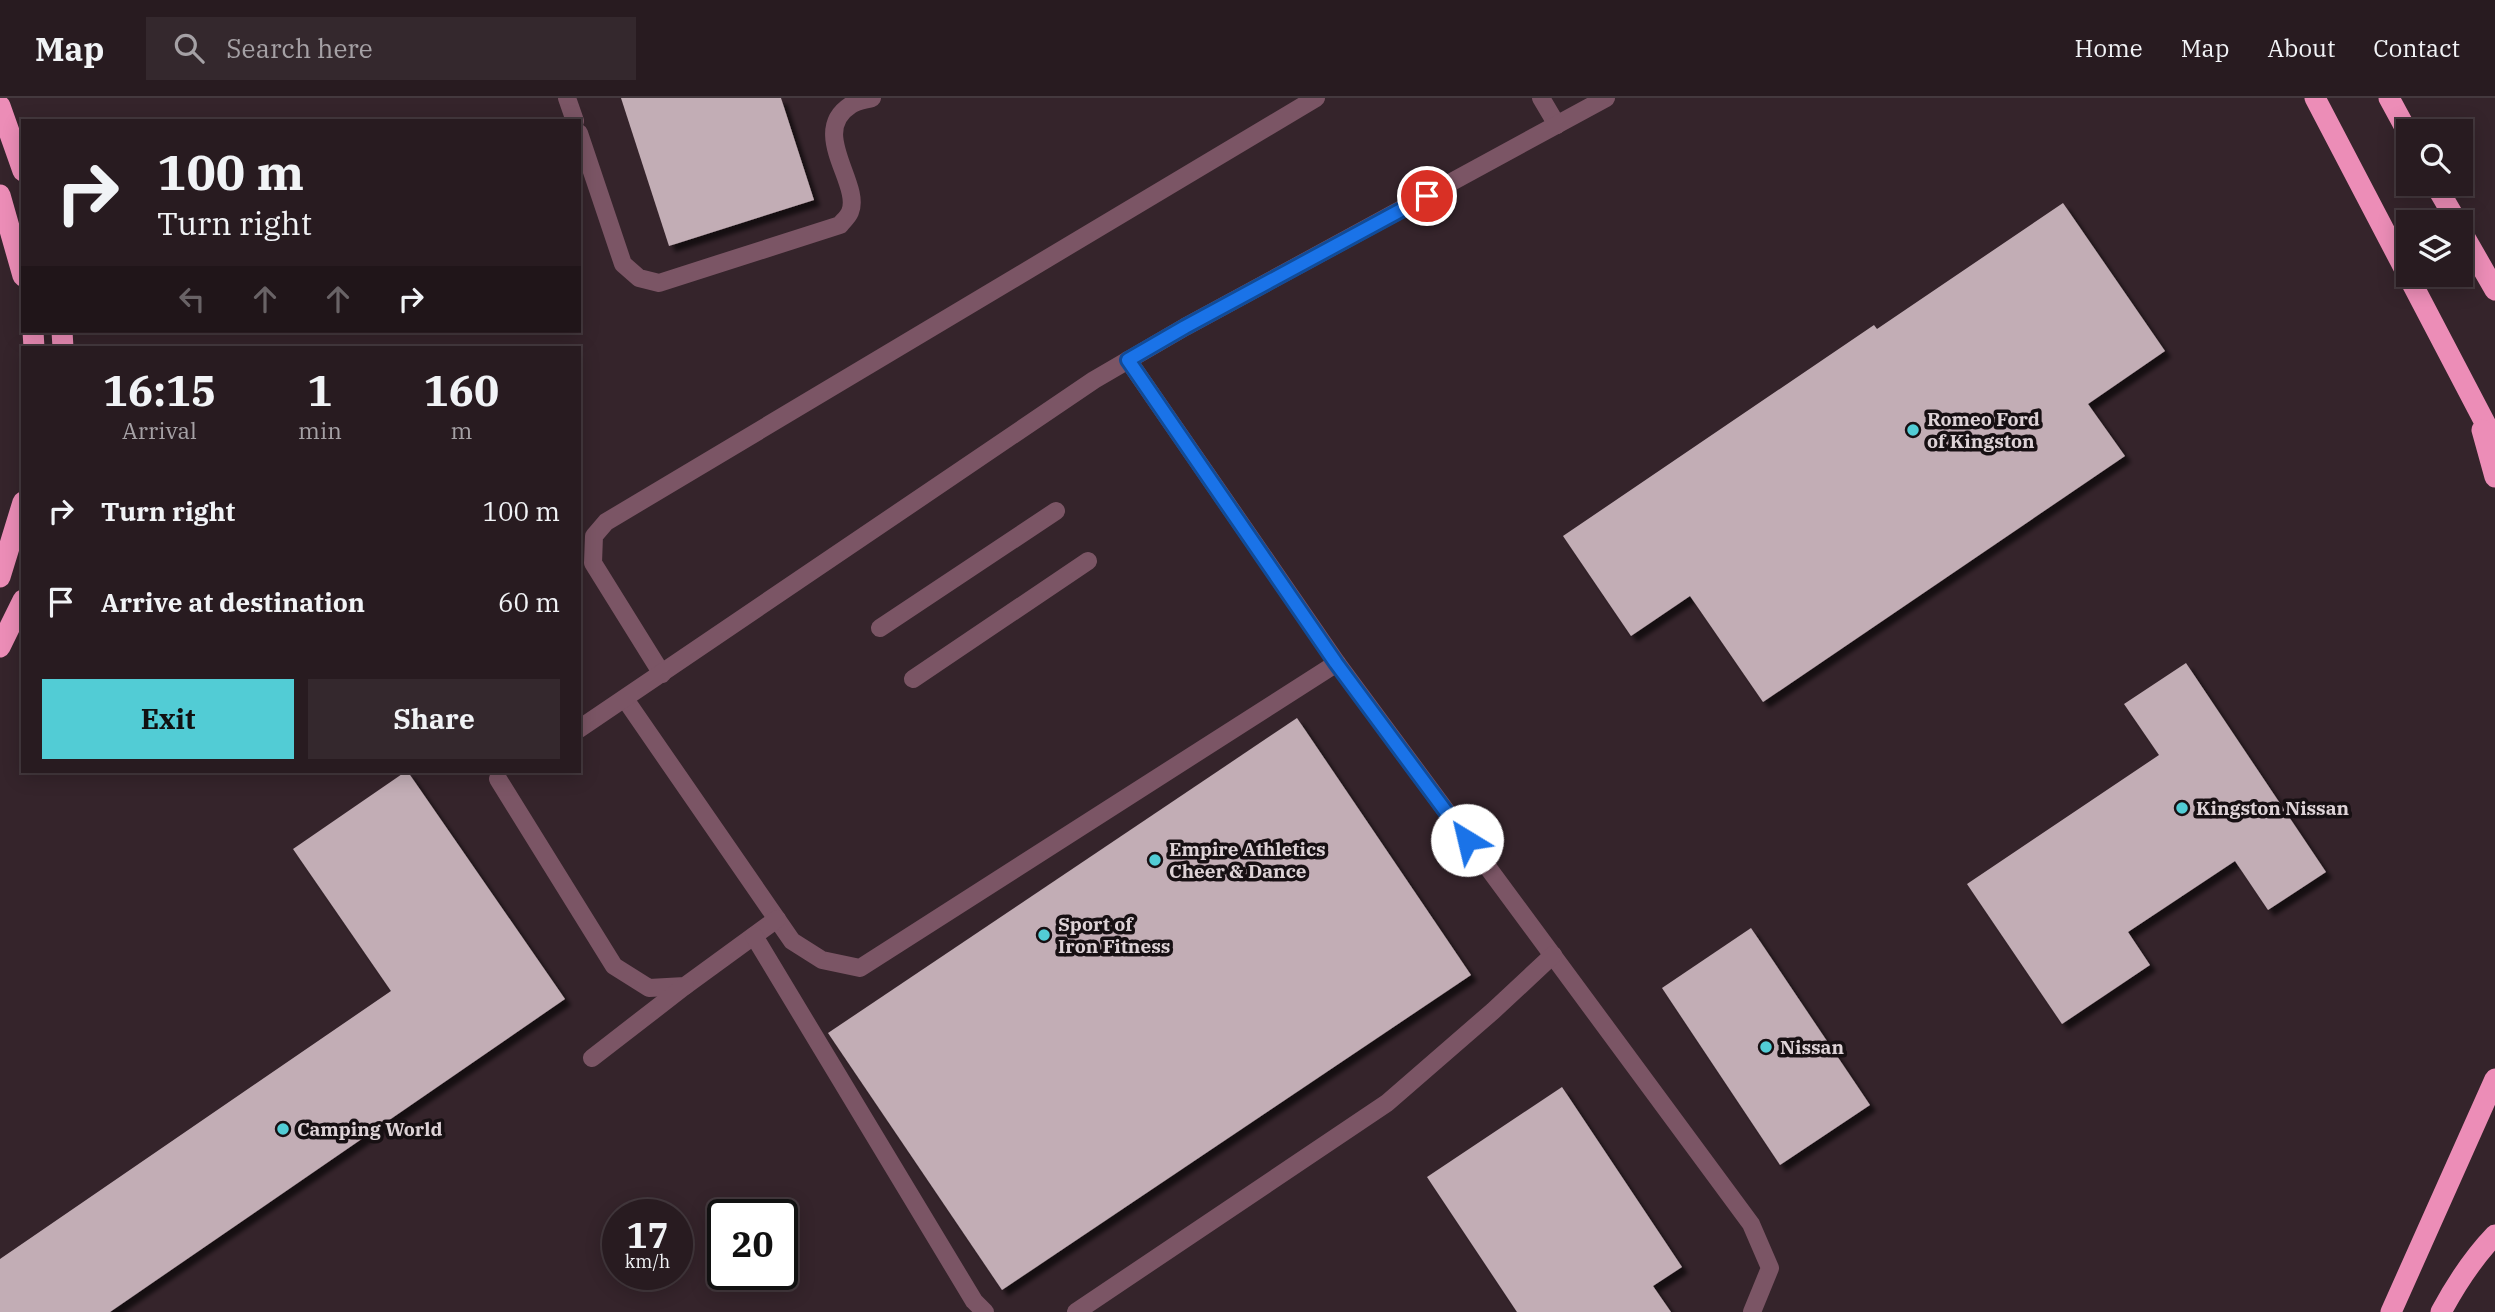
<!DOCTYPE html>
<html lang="en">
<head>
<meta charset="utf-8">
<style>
	body { margin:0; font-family:"IBM Plex Serif",serif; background:#34282d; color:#f1f3f6; height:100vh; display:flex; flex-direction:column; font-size:26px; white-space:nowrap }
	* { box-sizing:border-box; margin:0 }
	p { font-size:23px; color:#a5a1a5 }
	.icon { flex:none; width:38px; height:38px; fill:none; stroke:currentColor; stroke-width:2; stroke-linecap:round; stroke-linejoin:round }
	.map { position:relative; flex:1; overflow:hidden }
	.details { position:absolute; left:21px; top:248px; width:560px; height:427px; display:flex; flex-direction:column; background:#281b20; border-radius:0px; box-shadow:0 4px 18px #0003,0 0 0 2px #44393e }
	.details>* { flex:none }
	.top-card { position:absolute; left:21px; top:21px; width:560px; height:214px; border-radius:0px; box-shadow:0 4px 18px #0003,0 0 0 2px #44393e; background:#281b20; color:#f1f3f6; overflow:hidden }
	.controls { position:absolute; left:2396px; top:21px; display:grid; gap:14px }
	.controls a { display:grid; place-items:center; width:77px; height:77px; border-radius:0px; background:#281b20; box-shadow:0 4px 18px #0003,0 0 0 2px #44393e; font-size:35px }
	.speed { position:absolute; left:602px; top:1101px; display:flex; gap:14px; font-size:35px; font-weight:700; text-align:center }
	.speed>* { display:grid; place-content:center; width:91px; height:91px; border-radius:50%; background:#281b20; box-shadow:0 4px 18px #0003,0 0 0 2px #44393e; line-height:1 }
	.speed small { font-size:18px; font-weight:400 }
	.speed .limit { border:4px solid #111; border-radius:10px; background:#fff; color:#111 }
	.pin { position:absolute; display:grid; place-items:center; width:60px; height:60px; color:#fff; margin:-30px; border:4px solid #fff; border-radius:50%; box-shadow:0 2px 7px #0007 }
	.me { position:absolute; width:77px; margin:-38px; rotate:324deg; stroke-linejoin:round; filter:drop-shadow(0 0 5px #0008) }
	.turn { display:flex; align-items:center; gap:24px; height:147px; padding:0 21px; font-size:32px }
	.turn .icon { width:91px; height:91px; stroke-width:2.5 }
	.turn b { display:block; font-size:49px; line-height:60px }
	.lanes { display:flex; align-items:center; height:66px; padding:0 21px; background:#0003; justify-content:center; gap:35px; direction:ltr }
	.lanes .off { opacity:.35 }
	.eta { display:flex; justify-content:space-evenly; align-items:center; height:119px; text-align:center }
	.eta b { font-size:42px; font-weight:700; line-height:49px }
	.cta { display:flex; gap:14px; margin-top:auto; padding:14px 21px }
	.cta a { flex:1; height:80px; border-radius:0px; background:#52ccd5; color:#111; font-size:28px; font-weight:700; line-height:80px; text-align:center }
	.cta a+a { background:#34282d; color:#f1f3f6 }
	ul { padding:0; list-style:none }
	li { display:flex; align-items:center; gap:21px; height:91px; padding:0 21px }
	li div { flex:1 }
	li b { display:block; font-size:26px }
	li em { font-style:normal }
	header { display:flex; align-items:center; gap:42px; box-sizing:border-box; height:98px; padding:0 35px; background:#281b20; border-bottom:2px solid #44393e }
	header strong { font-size:33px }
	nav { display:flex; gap:38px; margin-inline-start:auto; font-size:24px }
	.search { width:490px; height:63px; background:#34282d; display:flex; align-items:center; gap:18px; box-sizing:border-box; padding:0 24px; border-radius:0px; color:#a5a1a5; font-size:26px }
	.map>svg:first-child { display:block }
</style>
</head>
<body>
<header>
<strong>Map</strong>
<div class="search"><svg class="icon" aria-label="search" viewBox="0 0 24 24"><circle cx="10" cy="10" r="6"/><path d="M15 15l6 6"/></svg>Search here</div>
<nav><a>Home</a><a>Map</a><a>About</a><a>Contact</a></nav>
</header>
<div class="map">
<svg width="2495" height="1214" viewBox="0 0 2495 1214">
	<defs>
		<filter id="shadow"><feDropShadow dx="6" dy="6" stdDeviation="2" flood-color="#0009"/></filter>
	</defs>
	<rect width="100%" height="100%" fill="#35242b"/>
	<g fill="#c2adb5" filter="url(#shadow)">
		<polygon points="621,0 781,0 814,102 669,148"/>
		<polygon points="2063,105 2165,253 2088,306 2125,358 1763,604 1690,498 1631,538 1563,438 1874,227 1877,231"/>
		<polygon points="2186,565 2326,774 2268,812 2235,763 2128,834 2150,867 2062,926 1967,786 2159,657 2124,606"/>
		<polygon points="1297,620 1471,877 1002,1192 828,935"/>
		<polygon points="405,674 408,674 565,901 110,1214 0,1214 0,1161 391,893 293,751"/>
		<polygon points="1751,830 1870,1007 1780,1067 1662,890"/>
		<polygon points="1562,989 1682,1169 1653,1188 1671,1214 1517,1214 1427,1079"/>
	</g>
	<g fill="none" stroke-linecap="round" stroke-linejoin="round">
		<g stroke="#7b5565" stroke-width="18">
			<polyline points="567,0 575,23"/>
			<polyline points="1541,0 1557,27"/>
			<path d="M 579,35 L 623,166 L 639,180 L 659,185 L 840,127 C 843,123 848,119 850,114 C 862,86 808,34 851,7 C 856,3 865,2 872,0"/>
			<polyline points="1128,262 1337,565 1751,1126 1770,1170 1752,1214"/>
			<polyline points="880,530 1056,413"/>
			<polyline points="662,576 593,465 594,438 606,424 1316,0"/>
			<polyline points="913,581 1088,463"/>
			<polyline points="625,601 792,843 822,862 860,870 1337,565"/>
			<polyline points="579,631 1094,282 1185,229 1606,0"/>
			<polyline points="498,681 614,868 649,890 685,888 777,821"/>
			<polyline points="754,838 974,1203 985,1214"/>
			<polyline points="592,960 685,888"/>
			<polyline points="1076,1214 1387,1005 1493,913 1553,857"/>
		</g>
		<g stroke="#ec8db7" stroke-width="21">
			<polyline points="2315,0 2495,344"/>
			<polyline points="2389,0 2408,35"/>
			<polyline points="0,8 23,73"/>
			<polyline points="2435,86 2457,124"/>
			<polyline points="0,97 23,178"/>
			<polyline points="2460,131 2495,192"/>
			<polyline points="33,233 34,250"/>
			<polyline points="62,233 63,250"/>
			<polyline points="2482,332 2495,379"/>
			<polyline points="0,479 23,404"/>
			<polyline points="0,549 23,502"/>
			<polyline points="2391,1214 2495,981"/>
			<path d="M 2441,1214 C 2456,1186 2473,1160 2495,1137"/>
		</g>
	</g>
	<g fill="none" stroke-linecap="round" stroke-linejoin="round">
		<defs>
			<polyline id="route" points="1427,98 1185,229 1128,262 1336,565 1467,742"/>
		</defs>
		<use href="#route" stroke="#114b97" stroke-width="18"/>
		<use href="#route" stroke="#1a73e8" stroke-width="12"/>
	</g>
	<g fill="#52ccd5" stroke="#171013" stroke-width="2.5">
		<circle cx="1913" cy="332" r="7"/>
		<circle cx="2182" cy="710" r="7"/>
		<circle cx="1155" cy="762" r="7"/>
		<circle cx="1044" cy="837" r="7"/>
		<circle cx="1766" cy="949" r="7"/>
		<circle cx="283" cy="1031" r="7"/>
	</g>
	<g text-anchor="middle" stroke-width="7" stroke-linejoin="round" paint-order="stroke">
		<g font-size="19" font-weight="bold" fill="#ded3d7" stroke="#171013" text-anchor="start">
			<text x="1927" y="328">Romeo Ford<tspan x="1927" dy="22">of Kingston</tspan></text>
			<text x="2196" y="717">Kingston Nissan</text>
			<text x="1169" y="758">Empire Athletics<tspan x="1169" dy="22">Cheer &amp; Dance</tspan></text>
			<text x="1058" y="833">Sport of<tspan x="1058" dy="22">Iron Fitness</tspan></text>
			<text x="1780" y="956">Nissan</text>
			<text x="297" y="1038">Camping World</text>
		</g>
	</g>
</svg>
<div class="controls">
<a><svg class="icon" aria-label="search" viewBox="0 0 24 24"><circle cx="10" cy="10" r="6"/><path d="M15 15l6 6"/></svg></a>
<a><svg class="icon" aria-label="layers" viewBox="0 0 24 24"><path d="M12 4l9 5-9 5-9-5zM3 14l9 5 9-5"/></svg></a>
</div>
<div class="speed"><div>17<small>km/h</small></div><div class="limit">20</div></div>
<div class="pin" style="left:1427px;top:98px;background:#d93025"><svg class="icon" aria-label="arrive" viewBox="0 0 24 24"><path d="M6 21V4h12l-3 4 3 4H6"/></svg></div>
<svg class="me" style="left:1467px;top:742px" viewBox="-20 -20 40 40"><circle r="19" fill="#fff"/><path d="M0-13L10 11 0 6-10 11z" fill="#1a73e8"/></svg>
<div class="top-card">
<div class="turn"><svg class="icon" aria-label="right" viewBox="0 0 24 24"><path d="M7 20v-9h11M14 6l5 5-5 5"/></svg><div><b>100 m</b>Turn right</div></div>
<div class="lanes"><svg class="icon off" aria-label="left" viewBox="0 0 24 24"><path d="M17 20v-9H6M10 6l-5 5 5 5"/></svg><svg class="icon off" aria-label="ahead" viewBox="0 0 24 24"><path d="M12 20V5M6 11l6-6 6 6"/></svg><svg class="icon off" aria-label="ahead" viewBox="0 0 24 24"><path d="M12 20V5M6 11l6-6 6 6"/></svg><svg class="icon" aria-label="right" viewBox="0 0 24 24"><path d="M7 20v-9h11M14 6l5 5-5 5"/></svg></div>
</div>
<section class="details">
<div class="eta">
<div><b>16:15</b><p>Arrival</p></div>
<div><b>1</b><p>min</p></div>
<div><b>160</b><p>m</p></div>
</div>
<ul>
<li><svg class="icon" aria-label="right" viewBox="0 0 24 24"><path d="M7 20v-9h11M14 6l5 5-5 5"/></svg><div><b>Turn right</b></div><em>100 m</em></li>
<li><svg class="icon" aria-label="arrive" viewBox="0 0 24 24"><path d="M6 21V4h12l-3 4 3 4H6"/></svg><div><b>Arrive at destination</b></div><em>60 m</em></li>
</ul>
<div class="cta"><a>Exit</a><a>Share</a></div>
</section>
</div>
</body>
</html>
